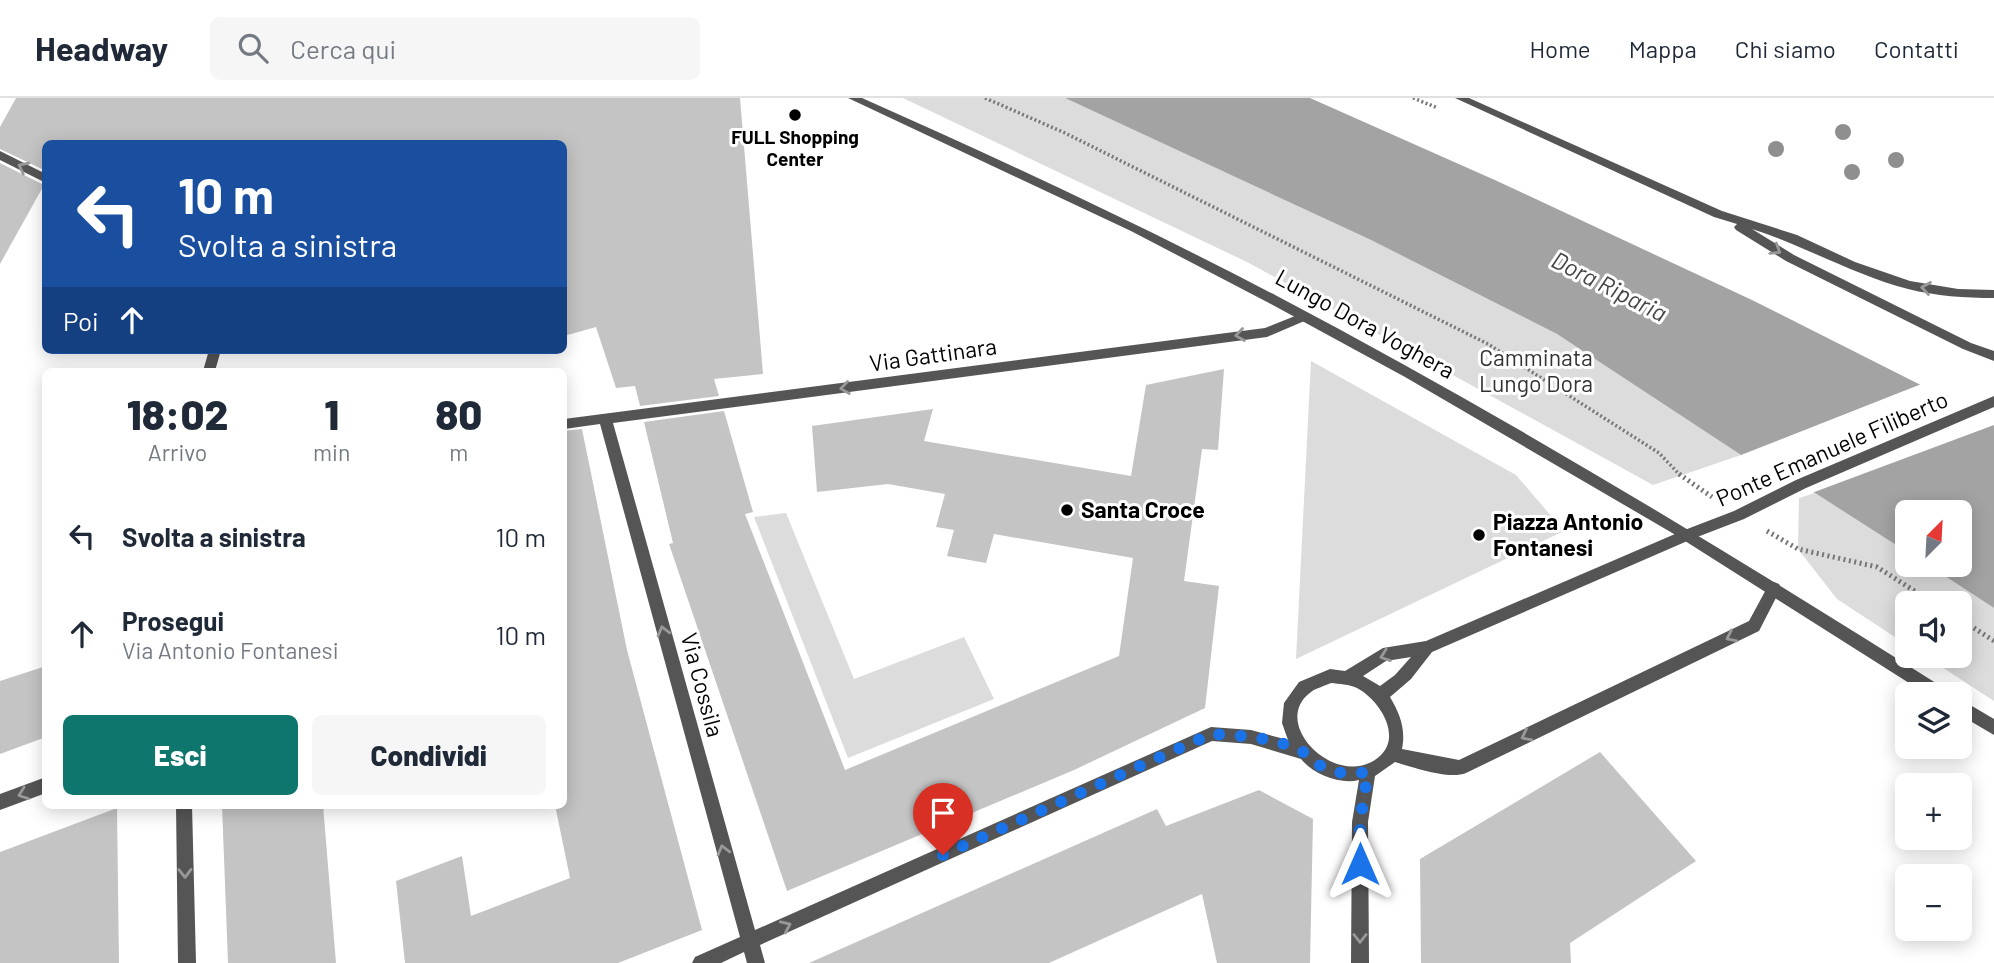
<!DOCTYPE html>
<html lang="it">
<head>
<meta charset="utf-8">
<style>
	body { margin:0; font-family:Barlow,sans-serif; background:#f6f6f7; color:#1f2937; height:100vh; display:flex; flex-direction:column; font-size:26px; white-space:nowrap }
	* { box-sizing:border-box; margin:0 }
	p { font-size:23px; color:#747a83 }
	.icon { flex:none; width:38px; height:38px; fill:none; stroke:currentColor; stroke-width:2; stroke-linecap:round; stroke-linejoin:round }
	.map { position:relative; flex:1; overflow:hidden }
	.sheet { position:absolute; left:42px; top:270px; width:525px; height:441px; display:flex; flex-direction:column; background:#fff; border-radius:10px; box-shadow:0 4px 18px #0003 }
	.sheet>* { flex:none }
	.banner { position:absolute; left:42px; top:42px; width:525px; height:214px; border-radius:10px; box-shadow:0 4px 18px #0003; background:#1a4fa0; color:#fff; overflow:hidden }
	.needle { width:46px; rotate:24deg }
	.buttons { position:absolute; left:1895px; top:402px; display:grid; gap:14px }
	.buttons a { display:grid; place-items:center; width:77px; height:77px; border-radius:10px; background:#fff; box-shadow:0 4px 18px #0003; font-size:35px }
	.pin { position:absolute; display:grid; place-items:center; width:60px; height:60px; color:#fff; margin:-72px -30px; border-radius:50% 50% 50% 0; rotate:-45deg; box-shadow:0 0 7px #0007 }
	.pin .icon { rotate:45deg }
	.me { position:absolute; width:77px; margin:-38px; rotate:0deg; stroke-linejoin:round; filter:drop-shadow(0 0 5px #0008) }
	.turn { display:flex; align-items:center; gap:24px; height:147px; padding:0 21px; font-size:32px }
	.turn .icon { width:91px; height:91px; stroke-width:2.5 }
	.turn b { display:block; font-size:49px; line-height:60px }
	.then { display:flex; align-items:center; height:66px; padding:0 21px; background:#0003; gap:14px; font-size:26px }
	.eta { display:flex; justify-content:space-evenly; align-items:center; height:119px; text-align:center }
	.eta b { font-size:42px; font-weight:800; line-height:49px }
	.action { display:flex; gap:14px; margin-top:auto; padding:14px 21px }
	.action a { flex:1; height:80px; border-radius:10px; background:#0f766e; color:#fff; font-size:28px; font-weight:800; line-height:80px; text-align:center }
	.action a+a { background:#f6f6f7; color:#1f2937 }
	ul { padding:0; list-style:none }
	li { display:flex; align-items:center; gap:21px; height:98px; padding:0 21px }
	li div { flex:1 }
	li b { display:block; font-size:26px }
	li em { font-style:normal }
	header { display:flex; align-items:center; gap:42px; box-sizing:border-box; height:98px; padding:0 35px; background:#fff; border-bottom:2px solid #e0e1e3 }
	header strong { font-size:33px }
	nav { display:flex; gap:38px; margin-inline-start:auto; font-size:24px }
	.search { width:490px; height:63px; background:#f6f6f7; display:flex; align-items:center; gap:18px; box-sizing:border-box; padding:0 24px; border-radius:10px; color:#747a83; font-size:26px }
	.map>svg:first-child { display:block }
</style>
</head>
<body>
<header>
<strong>Headway</strong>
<div class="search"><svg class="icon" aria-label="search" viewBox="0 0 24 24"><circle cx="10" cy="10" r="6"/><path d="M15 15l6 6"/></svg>Cerca qui</div>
<nav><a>Home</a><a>Mappa</a><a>Chi siamo</a><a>Contatti</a></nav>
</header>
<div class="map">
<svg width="1994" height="865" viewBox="0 0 1994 865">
	<rect width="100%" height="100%" fill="#fff"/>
	<g fill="#dcdcdc">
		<polygon points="903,0 1065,0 1371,142 1557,236 1741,357 1653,387 1249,165"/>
		<polygon points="1311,263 1516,377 1564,433 1296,561"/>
		<polygon points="1815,395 1907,454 1908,467 1928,467 1994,510 1994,603 1925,558 1960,558 1960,506 1908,506 1907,547 1837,501 1798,451 1799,400"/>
		<polygon points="786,415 854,581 964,539 994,601 848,660 754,419"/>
	</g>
	<polygon fill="#a3a3a3" points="1065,0 1310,0 1497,83 1752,202 1994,324 1994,510 1928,467 1960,467 1960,415 1908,415 1907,454 1815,395 1741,357 1557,236 1371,142"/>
	<polygon fill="#fff" points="1924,285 1994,320 1994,327 1809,396 1759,370 1741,357"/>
	<g fill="#c4c4c4">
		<polygon points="16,0 740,0 763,276 714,281 719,298 640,308 635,288 616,290 596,229 564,238 564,46 46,46 46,73 0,51 0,29"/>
		<polygon points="0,65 44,87 0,166"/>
		<polygon points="1224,271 1218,352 1202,351 1184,483 1219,488 1205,610 1074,672 787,793 669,446 673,445 644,324 724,313 753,414 745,416 845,672 1119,558 1133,460 994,436 986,465 947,458 954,432 936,429 945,396 888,386 817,394 812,328 933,311 924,343 1131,378 1146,287"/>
		<polygon points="582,331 627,552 702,832 618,865 405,865 396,783 462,758 471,818 570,780 555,707 564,707 564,333"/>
		<polygon points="46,568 46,639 0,656 0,583"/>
		<polygon points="1600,654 1696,763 1570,845 1571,865 1421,865 1420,761"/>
		<polygon points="1259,692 1313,721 1310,865 1217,865 1202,796 1049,865 809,865 1157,711 1166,728"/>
		<polygon points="222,707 323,707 336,865 228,865"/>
		<polygon points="117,710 119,865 0,865 0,754"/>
	</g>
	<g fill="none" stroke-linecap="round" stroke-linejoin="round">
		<g stroke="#777" stroke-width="3.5" stroke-dasharray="2 2.5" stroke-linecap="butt">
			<polyline points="985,0 1065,35 1488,246 1659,355 1681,378"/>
			<polyline points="1413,0 1438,10"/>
		</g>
		<g stroke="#777" stroke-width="5" stroke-dasharray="2 3.5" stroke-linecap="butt">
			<polyline points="1679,376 1712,399"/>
			<polyline points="1767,433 1798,451 1877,469 1935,506"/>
			<polyline points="1960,521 1994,543"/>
		</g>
		<g fill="#555" fill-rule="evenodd">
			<path d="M 1455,0 L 1469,0 L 1722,113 L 1797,137 L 1855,164 L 1910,183 L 1958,191 L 1994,192 L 1994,200 C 1965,200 1936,198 1908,191 C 1854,177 1805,148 1752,131 L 1794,157 L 1971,245 L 1994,253 L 1994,263 L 1963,251 L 1786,163 L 1736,132 L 1734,129 L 1737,126 L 1714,119 Z"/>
			<polygon points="0,53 46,76 46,85 0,62"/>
			<path d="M 1305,214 L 1311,218 L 1309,221 L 1267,239 L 613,325 L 755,832 L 1211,629 L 1251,632 L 1288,642 L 1282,625 L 1284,605 L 1299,584 L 1330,571 L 1345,573 L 1383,550 L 1426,543 L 1682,433 L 1734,413 L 1796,382 L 1994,298 L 1994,309 L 1806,390 L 1744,421 L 1692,441 L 1432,554 L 1411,581 L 1390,599 C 1400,616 1406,631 1402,651 L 1459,662 L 1749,523 L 1769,486 L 1774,484 L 1779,486 L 1781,490 L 1759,533 L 1466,675 C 1449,682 1412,669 1395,664 L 1375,678 L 1368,724 L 1369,865 L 1351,865 L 1352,724 L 1359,682 C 1340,687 1313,676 1301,661 L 1251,646 L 1212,643 L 760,847 L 765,865 L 747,865 L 744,854 L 721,865 L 692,865 L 695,859 L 740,839 L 600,326 L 564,331 L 564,321 L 1265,230 ZM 1411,559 L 1395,577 L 1380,588 L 1363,578 L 1386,563 ZM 1331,585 C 1339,586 1349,586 1357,590 C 1378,601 1402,636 1381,657 C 1340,696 1267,626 1311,594 C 1316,590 1325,588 1331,585 Z"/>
			<polygon points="209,252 221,252 215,273 203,273"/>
			<polygon points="46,679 46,695 0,712 0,696"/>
			<polygon points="176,707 192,707 196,865 178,865"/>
		</g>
		<g fill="#555" fill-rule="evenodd">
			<path d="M 848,0 L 862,0 C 1002,62 1141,127 1277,198 C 1507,319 1728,454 1947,592 L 1950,597 L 1928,597 L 1674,436 L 1405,279 L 1269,205 L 1131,133 Z"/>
			<polygon points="1960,601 1994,621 1994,637 1960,617"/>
		</g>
	</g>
	<g fill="#8f8f8f">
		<circle cx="1843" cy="34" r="8"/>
		<circle cx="1776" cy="51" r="8"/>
		<circle cx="1896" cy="62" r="8"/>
		<circle cx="1852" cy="74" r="8"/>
	</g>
	<defs><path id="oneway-chevron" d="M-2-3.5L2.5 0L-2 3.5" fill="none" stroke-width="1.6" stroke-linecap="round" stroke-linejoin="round" transform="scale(1.75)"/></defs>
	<g stroke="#999">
		<use href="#oneway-chevron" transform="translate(23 69) rotate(-153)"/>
		<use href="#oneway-chevron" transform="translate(1776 152) rotate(32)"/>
		<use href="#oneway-chevron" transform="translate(1926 190) rotate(-171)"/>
		<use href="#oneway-chevron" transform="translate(1240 237) rotate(172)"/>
		<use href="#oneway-chevron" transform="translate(845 290) rotate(172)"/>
		<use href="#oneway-chevron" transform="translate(663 533) rotate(-105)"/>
		<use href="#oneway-chevron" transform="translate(1731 539) rotate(154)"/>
		<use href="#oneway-chevron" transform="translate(1385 558) rotate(160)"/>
		<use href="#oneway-chevron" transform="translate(1526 638) rotate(154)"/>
		<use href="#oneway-chevron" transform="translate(23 696) rotate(160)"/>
		<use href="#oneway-chevron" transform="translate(723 752) rotate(-105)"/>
		<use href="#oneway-chevron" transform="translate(185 775) rotate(89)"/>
		<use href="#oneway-chevron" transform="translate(786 828) rotate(-24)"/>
		<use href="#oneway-chevron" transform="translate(1360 840) rotate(90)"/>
	</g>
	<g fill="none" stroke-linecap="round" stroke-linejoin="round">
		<path stroke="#1a73e8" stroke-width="12" stroke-dasharray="0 21.6" d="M 943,757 L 1211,636 C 1241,638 1276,639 1303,654 C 1307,656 1311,661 1315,664 C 1331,676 1349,677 1368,674 L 1360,724 L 1360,766"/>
	</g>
	<g fill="#000" stroke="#fff" stroke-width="2.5">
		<circle cx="795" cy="17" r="7"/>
		<circle cx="1067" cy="412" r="7"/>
		<circle cx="1479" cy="437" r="7"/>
	</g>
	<g text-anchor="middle" stroke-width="6" stroke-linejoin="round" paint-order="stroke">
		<g font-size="19" font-weight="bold" fill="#000" stroke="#fff">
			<text x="795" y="46">FULL Shopping<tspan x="795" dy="22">Center</tspan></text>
		</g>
		<g font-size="23" fill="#000" stroke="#fff">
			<text transform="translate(1365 226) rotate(29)" y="8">Lungo Dora Voghera</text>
			<text transform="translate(933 257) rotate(-8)" y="8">Via Gattinara</text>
			<text transform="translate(1832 351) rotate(-24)" y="8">Ponte Emanuele Filiberto</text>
			<text transform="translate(702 587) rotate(75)" y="8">Via Cossila</text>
		</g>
		<g font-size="23" fill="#333" stroke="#fff">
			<text x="1536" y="268">Camminata<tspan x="1536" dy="26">Lungo Dora</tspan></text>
		</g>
		<g font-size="23" font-weight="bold" fill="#000" stroke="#fff" text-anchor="start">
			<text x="1081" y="420">Santa Croce</text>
			<text x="1493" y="432">Piazza Antonio<tspan x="1493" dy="26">Fontanesi</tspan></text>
		</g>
		<g font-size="24" font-style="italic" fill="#444" stroke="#fff">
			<text transform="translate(1609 189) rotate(27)" y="8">Dora Riparia</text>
		</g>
	</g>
</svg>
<div class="buttons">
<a><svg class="needle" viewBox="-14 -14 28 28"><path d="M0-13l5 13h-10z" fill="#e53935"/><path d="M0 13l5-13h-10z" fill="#747a83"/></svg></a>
<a><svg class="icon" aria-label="sound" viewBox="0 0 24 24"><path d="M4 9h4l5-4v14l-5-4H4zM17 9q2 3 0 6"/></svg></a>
<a><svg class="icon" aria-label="layers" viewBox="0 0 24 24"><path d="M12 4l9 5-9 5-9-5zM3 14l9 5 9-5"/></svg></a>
<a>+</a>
<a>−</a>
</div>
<div class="pin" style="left:943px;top:757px;background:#d93025"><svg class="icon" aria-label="arrive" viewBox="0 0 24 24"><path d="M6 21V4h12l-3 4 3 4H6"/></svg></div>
<svg class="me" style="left:1360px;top:766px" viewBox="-20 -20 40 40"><path d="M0-17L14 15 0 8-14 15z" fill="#1a73e8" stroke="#fff" stroke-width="4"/></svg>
<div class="banner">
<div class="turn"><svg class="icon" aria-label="left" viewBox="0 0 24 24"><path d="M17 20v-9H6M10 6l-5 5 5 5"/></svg><div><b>10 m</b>Svolta a sinistra</div></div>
<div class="then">Poi<svg class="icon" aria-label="ahead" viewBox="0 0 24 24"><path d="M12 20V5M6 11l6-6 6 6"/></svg></div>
</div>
<section class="sheet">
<div class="eta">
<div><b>18:02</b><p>Arrivo</p></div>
<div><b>1</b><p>min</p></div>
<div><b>80</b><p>m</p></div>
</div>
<ul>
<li><svg class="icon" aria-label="left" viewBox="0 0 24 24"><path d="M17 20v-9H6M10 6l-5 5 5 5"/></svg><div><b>Svolta a sinistra</b></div><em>10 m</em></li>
<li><svg class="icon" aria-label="ahead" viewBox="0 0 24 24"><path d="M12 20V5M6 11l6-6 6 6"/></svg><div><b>Prosegui</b><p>Via Antonio Fontanesi</p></div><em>10 m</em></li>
</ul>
<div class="action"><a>Esci</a><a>Condividi</a></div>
</section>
</div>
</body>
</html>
